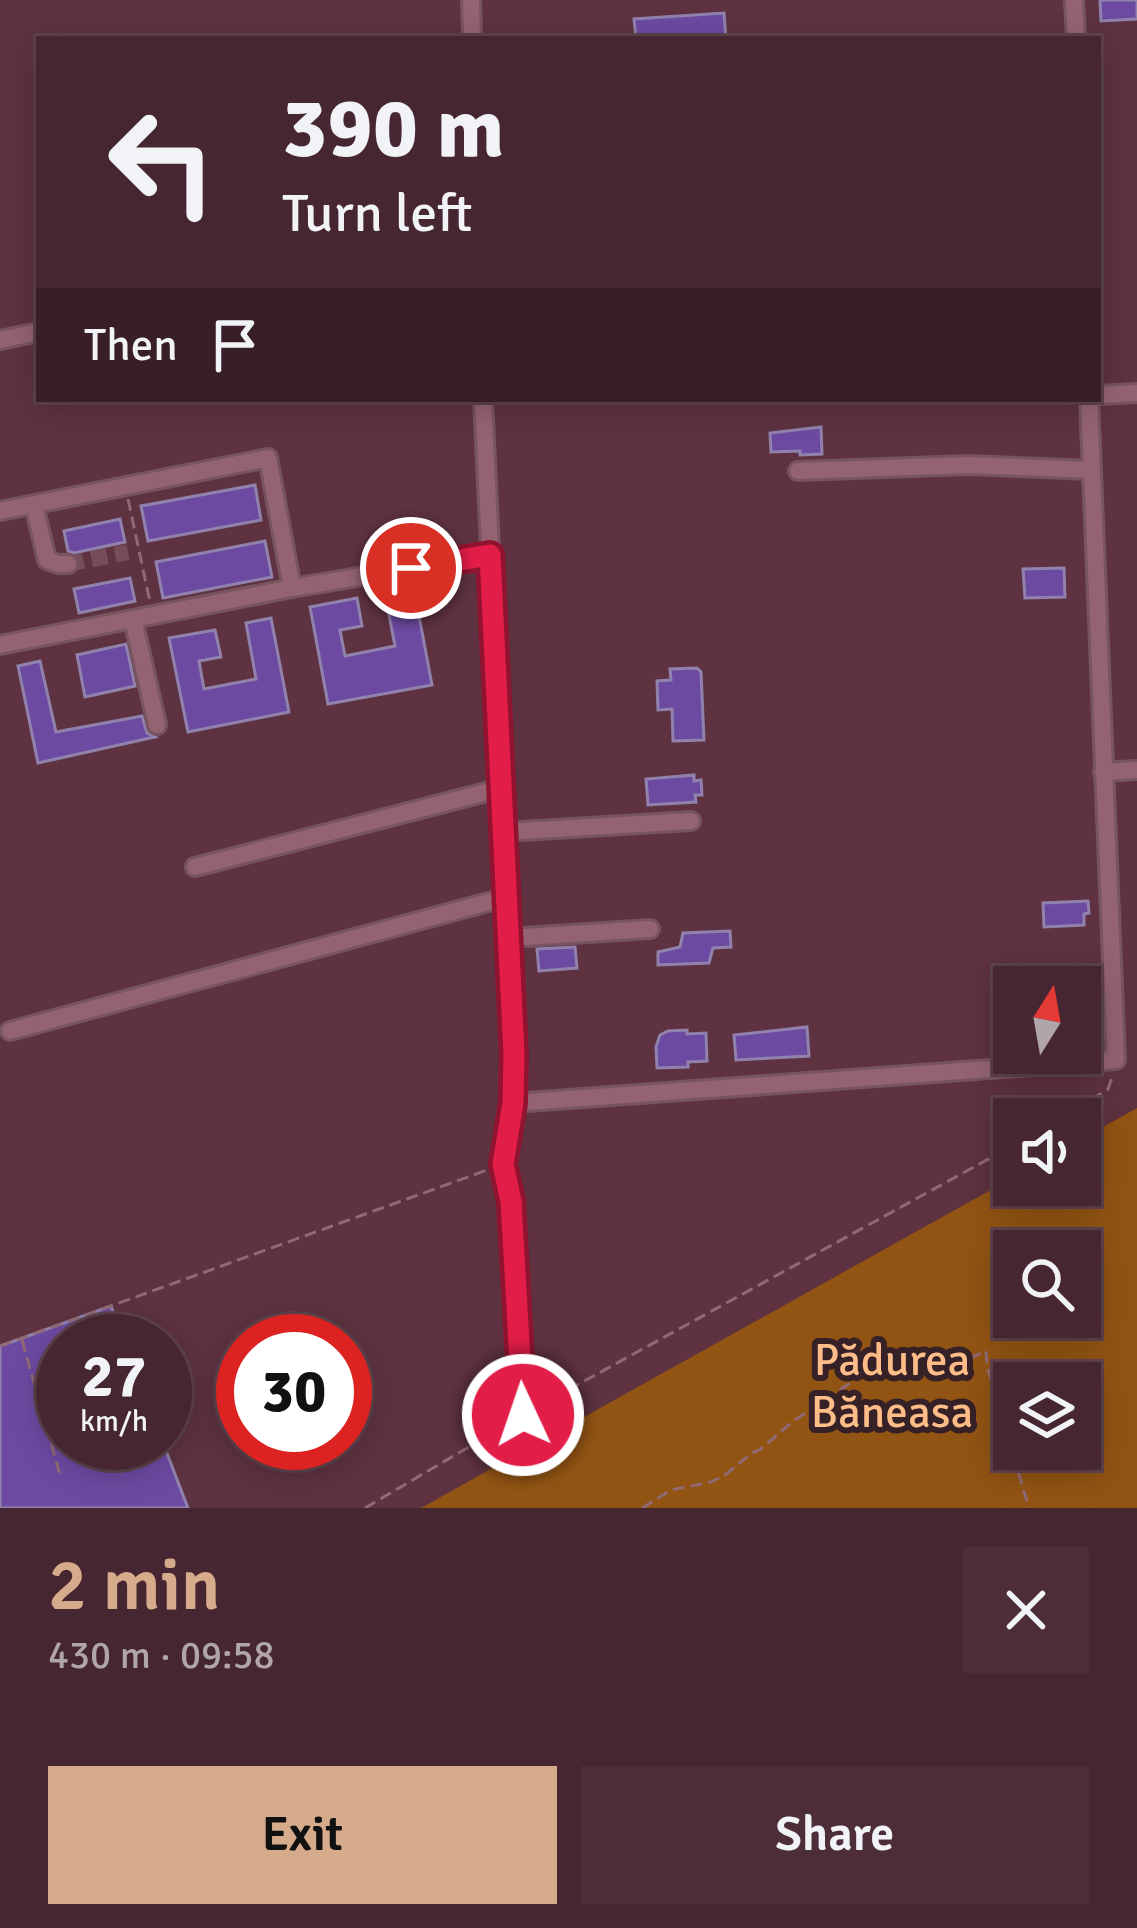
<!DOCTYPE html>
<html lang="en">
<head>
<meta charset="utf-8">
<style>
	body { margin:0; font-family:Signika,sans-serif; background:#4d2e38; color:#f1f3f6; height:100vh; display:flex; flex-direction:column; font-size:45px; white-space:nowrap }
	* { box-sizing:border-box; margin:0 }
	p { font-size:39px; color:#b0a5ab }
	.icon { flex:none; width:66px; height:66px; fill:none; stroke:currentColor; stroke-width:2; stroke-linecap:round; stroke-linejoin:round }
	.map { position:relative; height:1508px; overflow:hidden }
	.sheet { display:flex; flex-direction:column; background:#462630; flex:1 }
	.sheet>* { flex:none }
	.hud { position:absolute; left:36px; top:36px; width:1065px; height:366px; border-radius:0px; box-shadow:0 6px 30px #0003,0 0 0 3px #5e434c; background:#462630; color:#f1f3f6; overflow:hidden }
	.needle { width:78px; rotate:11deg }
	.controls { position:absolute; left:993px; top:966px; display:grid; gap:24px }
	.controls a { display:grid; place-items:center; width:108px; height:108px; border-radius:0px; background:#462630; box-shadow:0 6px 30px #0003,0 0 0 3px #5e434c; font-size:60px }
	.speed { position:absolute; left:36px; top:1314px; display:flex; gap:24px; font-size:60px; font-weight:700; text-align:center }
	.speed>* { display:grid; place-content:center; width:156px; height:156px; border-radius:50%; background:#462630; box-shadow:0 6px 30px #0003,0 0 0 3px #5e434c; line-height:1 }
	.speed small { font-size:30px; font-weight:400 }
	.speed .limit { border:18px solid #d22; background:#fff; color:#111 }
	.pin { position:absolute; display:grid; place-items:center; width:102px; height:102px; color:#fff; margin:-51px; border:6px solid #fff; border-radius:50%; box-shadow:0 3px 12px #0007 }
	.me { position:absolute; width:132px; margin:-66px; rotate:357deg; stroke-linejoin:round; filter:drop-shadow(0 0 9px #0008) }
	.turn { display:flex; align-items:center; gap:42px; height:252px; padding:0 48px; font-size:54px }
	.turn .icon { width:156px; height:156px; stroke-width:2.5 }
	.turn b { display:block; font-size:84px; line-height:102px }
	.then { display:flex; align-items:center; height:114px; padding:0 48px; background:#0003; gap:24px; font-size:45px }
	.round { display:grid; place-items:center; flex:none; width:126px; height:126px; border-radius:0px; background:#4d2e38 }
	.overview { display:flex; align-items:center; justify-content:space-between; height:204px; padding:0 48px }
	h1 { font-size:72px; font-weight:600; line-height:90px; color:#d6ab8b }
	.primary-button { display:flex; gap:24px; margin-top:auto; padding:24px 48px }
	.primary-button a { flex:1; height:138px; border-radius:0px; background:#d6ab8b; color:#111; font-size:48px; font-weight:600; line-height:138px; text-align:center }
	.primary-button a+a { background:#4d2e38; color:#f1f3f6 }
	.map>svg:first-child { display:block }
</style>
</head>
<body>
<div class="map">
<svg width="1137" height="1508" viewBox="0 0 1137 1508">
	<rect width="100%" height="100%" fill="#5e3240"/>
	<path fill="#925413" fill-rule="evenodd" d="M 1137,1108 L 1137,1508 L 421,1508 L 1014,1177 L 1014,1185 L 1080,1185 L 1080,1140 ZM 1014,1251 L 1080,1251 L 1080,1317 L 1014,1317 ZM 1014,1383 L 1080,1383 L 1080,1449 L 1014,1449 Z"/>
	<g fill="#6d4aa2" stroke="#9082ad" stroke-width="3">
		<polygon points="1100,0 1137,0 1137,19 1101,21"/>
		<polygon points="724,13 726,39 636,39 634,19"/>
		<polygon points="821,427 822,454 800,455 800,451 771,452 770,433"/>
		<polygon points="255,485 261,520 148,541 141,506"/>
		<polygon points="120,519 125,542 74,553 68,551 64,531"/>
		<polygon points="265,541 272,577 163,598 156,562"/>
		<polygon points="1064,568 1065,597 1025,598 1023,569"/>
		<polygon points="130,578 135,601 79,613 74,589"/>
		<polygon points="413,584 432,685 328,704 310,607 357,598 362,626 340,630 345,656 395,646 384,589"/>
		<polygon points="271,618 289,712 188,732 169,638 215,630 221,657 199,661 204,689 256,679 246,623"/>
		<polygon points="126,644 135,686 85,697 77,655"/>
		<polygon points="40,661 56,732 142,716 147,733 155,737 38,763 18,666"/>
		<polygon points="697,668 701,672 704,740 673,741 672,709 658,710 657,681 671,680 670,669"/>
		<polygon points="694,775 694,781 701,780 702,795 695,795 696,802 648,805 646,779"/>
		<polygon points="1088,901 1089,913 1084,914 1084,925 1044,927 1043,903"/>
		<polygon points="730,931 731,947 713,948 709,963 658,965 658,952 680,947 683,933"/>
		<polygon points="575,947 577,968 539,971 537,949"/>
		<polygon points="807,1027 809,1056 736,1060 734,1035"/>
		<polygon points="687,1030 687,1034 706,1033 707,1061 688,1062 688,1067 657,1068 656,1047 660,1035 668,1031"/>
		<polygon points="111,1306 124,1341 63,1341 63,1443 163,1443 188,1508 0,1508 0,1346"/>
	</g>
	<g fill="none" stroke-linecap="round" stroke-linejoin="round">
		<polyline stroke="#754c59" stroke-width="16" stroke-dasharray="16 8" stroke-linecap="butt" points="68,564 128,552"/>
		<defs>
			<g id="minor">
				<polyline points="471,0 472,39"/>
				<polyline points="1074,0 1076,39"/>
				<polyline points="0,340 39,332"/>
				<polyline points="1098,395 1137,393"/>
				<polyline points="483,399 514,1055 513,1103 503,1164 511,1201 523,1415"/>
				<polyline points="798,471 969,465 1092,470"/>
				<polyline points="34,505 47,560 58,564 68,564"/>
				<polyline points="0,511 268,458 292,588"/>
				<polyline points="133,619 157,725"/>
				<polyline points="0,645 292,588 490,555"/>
				<polyline points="1103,772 1137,770"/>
				<polyline points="504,832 691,821"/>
				<polyline points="195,867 502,788"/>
				<polyline points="509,938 650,929"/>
				<polyline points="10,1031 507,897"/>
				<polyline points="513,1103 1116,1060 1089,399"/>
			</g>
		</defs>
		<use href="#minor" stroke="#785360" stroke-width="22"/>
		<g stroke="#916975" stroke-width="3" stroke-dasharray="12 6" stroke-linecap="butt">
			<polyline points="128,499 150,602"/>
			<polyline points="1061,1119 1108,1089 1113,1075"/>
			<polyline points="22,1340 60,1475"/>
			<polyline points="0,1346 490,1169"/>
			<polyline points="537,1407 1014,1145"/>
			<polyline points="365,1508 508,1424"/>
			<path d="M 642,1508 L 671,1490 L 711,1482 L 725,1475 L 752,1453 L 761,1449 L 792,1422 L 886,1359 L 897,1356 C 933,1379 950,1366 986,1351 L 987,1366 L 1029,1508"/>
		</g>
		<use href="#minor" stroke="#946372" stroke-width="16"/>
	</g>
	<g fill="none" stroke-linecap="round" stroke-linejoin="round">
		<defs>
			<polyline id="route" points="411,568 490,555 514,1054 513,1103 503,1164 511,1201 523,1415"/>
		</defs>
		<use href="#route" stroke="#92132f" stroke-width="30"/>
		<use href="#route" stroke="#e11d48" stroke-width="21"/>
	</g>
	<g text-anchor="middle" stroke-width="12" stroke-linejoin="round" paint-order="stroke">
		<g font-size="45" fill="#fdbc88" stroke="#362127">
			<text x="892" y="1375">Pădurea<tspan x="892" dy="52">Băneasa</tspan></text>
		</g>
	</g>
</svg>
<div class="controls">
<a><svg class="needle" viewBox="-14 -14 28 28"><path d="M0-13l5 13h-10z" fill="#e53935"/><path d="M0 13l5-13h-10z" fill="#b0a5ab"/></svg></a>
<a><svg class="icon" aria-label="sound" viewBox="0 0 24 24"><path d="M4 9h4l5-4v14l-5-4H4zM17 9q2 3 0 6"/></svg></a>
<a><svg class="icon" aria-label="search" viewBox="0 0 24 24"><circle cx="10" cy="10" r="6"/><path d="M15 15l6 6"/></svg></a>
<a><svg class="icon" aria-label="layers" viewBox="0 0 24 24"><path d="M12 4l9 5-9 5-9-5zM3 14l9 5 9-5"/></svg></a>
</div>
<div class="speed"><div>27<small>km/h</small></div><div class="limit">30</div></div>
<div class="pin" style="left:411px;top:568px;background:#d93025"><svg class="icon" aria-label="arrive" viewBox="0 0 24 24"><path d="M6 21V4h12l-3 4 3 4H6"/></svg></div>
<svg class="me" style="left:523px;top:1415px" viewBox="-20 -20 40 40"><circle r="17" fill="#e11d48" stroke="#fff" stroke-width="3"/><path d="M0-11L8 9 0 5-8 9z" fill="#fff"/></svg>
<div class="hud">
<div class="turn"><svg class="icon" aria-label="left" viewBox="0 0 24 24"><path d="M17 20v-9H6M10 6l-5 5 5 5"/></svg><div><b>390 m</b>Turn left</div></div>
<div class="then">Then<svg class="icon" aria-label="arrive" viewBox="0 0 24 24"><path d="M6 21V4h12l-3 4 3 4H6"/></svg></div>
</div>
</div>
<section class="sheet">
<div class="overview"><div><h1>2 min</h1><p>430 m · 09:58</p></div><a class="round"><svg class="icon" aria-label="close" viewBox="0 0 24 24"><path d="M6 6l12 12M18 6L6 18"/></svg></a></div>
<div class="primary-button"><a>Exit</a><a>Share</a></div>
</section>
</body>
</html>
